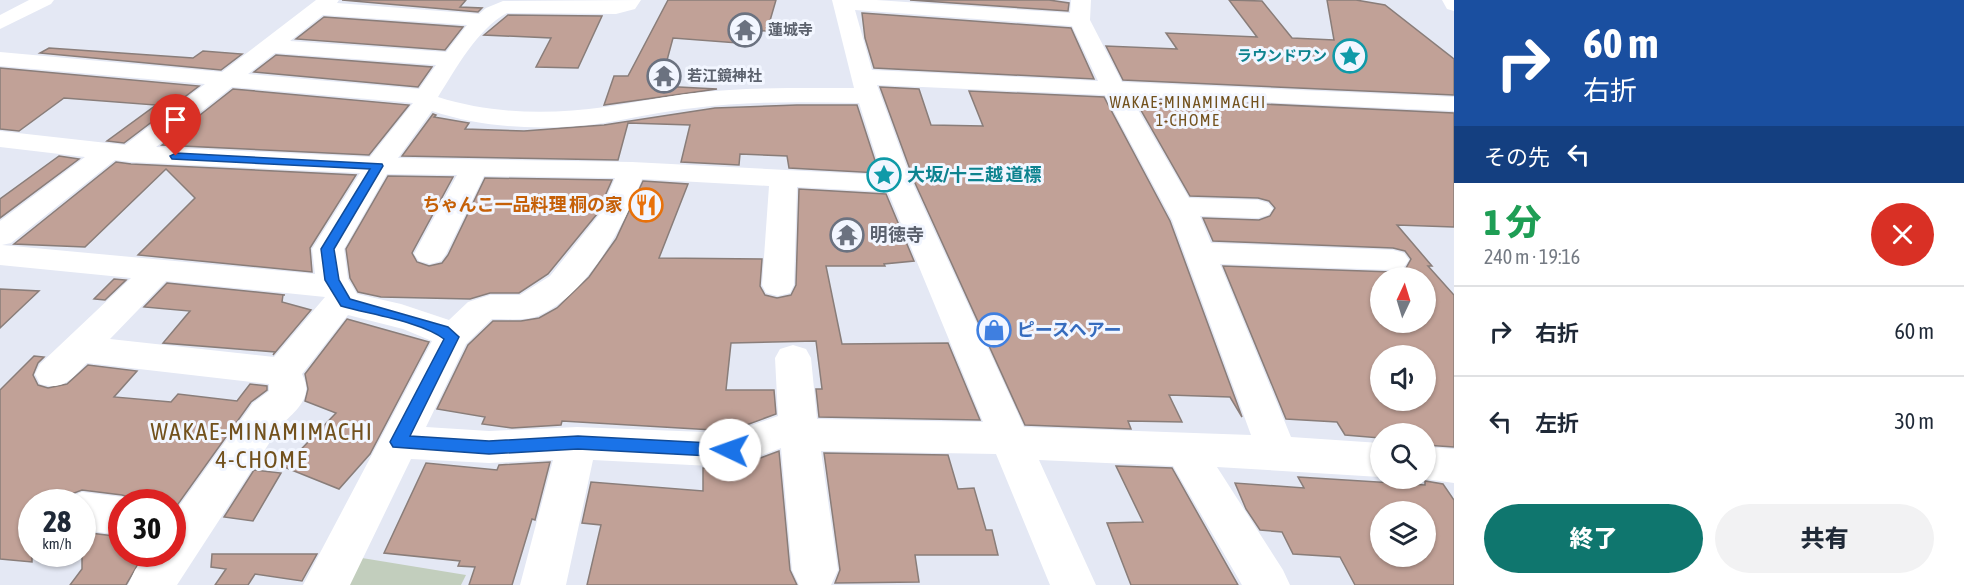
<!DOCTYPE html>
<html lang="ja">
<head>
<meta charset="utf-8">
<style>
	body { margin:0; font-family:"Asap Condensed","Noto Sans JP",sans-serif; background:#f2f2f3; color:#1f2937; height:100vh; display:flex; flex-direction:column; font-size:22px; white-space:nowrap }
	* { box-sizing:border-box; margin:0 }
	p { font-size:20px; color:#747a83 }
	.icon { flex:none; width:33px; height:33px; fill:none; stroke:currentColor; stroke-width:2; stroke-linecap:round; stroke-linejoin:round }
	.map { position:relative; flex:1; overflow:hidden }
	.side { display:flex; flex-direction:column; background:#fff; width:510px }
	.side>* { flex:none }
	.top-card { background:#1a4fa0; color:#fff; overflow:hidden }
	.needle { width:39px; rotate:4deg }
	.controls { position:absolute; left:1370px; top:267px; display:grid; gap:12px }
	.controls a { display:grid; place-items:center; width:66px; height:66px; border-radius:50%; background:#fff; box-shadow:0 2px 4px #0004; font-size:30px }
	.speed { position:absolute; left:18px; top:489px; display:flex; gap:12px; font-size:30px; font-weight:700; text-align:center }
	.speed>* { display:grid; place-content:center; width:78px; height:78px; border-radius:50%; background:#fff; box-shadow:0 2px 4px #0004; line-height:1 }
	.speed small { font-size:15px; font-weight:400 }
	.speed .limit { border:9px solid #d22; background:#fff; color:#111 }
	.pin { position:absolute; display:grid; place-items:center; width:51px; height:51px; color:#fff; margin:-62px -26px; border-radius:50% 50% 50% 0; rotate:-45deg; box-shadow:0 0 6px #0007 }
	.pin .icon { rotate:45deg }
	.me { position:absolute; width:66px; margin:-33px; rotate:273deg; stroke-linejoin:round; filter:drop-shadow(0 0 4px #0008) }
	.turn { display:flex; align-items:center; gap:21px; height:126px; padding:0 30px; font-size:27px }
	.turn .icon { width:78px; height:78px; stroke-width:2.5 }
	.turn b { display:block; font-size:42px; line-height:51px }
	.then { display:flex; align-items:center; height:57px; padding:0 30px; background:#0003; gap:12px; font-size:22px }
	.round { display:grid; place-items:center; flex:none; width:63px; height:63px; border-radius:32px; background:#f2f2f3 }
	.overview { display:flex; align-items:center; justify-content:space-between; height:102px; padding:0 30px }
	h1 { font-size:36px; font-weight:800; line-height:45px; color:#1e9e55 }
	.button { display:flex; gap:12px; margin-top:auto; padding:12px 30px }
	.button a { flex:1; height:69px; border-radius:36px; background:#0f766e; color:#fff; font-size:24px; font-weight:800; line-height:69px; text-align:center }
	.button a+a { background:#f2f2f3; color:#1f2937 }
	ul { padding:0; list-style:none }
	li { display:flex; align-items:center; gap:18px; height:90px; padding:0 30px; border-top:2px solid #e0e1e3 }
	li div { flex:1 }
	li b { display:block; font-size:22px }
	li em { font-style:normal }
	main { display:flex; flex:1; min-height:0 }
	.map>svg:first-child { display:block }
</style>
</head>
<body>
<main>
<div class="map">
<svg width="1454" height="585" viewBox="0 0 1454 585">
	<rect width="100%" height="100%" fill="#e4e8f4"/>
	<polygon fill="#c2cebd" points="362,558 466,575 461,585 347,585"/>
	<g fill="#c1a197" stroke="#897d79" stroke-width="1.5" fill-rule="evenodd">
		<polygon points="342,0 466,0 460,7 482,8 478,12"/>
		<polygon points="668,0 776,0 767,31 743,30 738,43 673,38 660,86 717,89 604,105 614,76 628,76"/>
		<polygon points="910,0 1049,0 1069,3 1068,11"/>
		<polygon points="1229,0 1262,1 1292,38 1334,40 1327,0 1356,0 1385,5 1454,59 1454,95 1123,80 1106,46 1177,49 1166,33 1257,37"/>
		<polygon points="862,13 1071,28 1094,79 874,68 865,38"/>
		<polygon points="508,15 602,16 578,68 536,67 551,38 484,35"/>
		<polygon points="324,17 463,27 445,50 296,39"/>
		<polygon points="49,48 193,58 203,51 242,54 221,70 40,53"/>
		<polygon points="276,55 432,67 418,87 254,72"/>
		<polygon points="0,68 199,86 124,143 107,141 156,105 64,98 19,131 0,129"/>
		<polygon points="880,87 919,89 931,125 983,126 969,91 1104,97 1170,221 1242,417 1230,397 1169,395 1182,422 1128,421 1131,429 1025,425 915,183"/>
		<polygon points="233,89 409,105 369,155 162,145"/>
		<path d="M 1134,98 L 1454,113 L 1454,227 L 1397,225 L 1432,266 L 1428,266 L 1454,295 L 1454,447 L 1425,445 L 1425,434 L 1380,434 L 1380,438 L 1345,435 L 1337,422 L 1286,419 L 1223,266 L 1393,272 L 1406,268 L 1411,259 L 1405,251 L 1393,248 L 1213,241 L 1203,218 L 1259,220 L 1270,216 L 1275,208 L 1269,201 L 1258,198 L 1190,196 ZM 1380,278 L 1425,278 L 1425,322 L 1380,322 ZM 1380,356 L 1425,356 L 1425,400 L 1380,400 Z"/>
		<polygon points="797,105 857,105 879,173 789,168 787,156 740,154 739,165 681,162 690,125 628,123 618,160 402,156 433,114 436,115 434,117 469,123 465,129 524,131 604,125 715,108"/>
		<polygon points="59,156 79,159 0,218 0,199"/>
		<polygon points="116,162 131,164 356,175 310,248 312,272 138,255 195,198 166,169 85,247 14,244"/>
		<polygon points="388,176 453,177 412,253 417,262 429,266 442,263 448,255 485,178 612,180 597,214 548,274 519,293 490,293 470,299 381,297 358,292 350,278 346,249"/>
		<polygon points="643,181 688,184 659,258 762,259 760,286 765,295 777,298 791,295 796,285 799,189 886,194 914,261 884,264 885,266 826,266 842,344 948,343 980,420 819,417 816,389 822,389 816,341 731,343 726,390 774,390 776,414 730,431 562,421 561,425 512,428 482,424 485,417 437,409 468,345 493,321 521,321 539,318 557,308 589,277 616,239"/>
		<polygon points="114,279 126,280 105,300 94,299"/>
		<polygon points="167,283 285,295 283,295 282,302 311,310 273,355 275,352 163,343 190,311 144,307"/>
		<polygon points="0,289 39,291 0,328"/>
		<polygon points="347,319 429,342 370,454 339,489 284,467 336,413 305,401 308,389 305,374"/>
		<polygon points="34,356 44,357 38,363 33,375 38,385 48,388 67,384 88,365 137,371 114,397 171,402 178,394 237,401 250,384 267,386 267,390 251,402 173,511 172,502 139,502 138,500 122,495 82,490 66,496 63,502 32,502 32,562 0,559 0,390"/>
		<polygon points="779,451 790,570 797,585 587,585 601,525 582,523 591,482 703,491 703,468 731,469"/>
		<polygon points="824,453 948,455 958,489 974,488 986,530 992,530 998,555 915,555 919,582 835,583 840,570"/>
		<polygon points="550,462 535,520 532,519 512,585 469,585 475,567 458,566 460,561 384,553 426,463 497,470 499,465"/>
		<polygon points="1116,466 1172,468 1238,585 1131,585 1107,523 1143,522"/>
		<polygon points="254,470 281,473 253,521 224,517"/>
		<path d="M 1298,477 L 1425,485 L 1425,481 L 1443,484 L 1454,500 L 1454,585 L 1355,585 L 1340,557 L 1293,554 L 1282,532 L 1260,530 L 1246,509 L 1235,483 L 1304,488 ZM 1380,512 L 1425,512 L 1425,556 L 1380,556 Z"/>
		<polygon points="82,532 122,537 122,554 144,554 126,585 70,585 82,569"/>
		<polygon points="212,554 317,554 302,581 255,574 248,585 215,585 226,569 211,567"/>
	</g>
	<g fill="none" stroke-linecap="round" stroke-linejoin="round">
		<g fill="#fff" fill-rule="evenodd">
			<polygon points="29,0 54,0 51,4 0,29 0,15"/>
			<path d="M 316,0 L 339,0 L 337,3 L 479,14 L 486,8 L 503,1 L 641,0 L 635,9 L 616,14 L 507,13 C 477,29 456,69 438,97 C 492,114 549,115 605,107 C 635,103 665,96 695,93 C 747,87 801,88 854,88 L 832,0 L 876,0 L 1070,13 L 1071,0 L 1091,0 L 1090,20 L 1122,82 L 1454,97 L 1454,111 L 1130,96 L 1189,198 L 1258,200 L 1268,203 L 1273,209 L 1268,215 L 1258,218 L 1200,216 L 1211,243 L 1393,250 L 1404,253 L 1409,260 L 1404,267 L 1393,270 L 1220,264 L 1291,437 L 1380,443 L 1380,477 L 1217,467 L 1283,570 L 1290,585 L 1242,585 L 1173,466 L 1039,460 L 1096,585 L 1050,585 L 996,454 L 821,451 L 838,570 L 831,585 L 799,585 L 792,570 L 781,448 L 730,467 L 593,460 L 566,585 L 520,585 L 553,460 L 489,463 L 411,459 L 350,585 L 303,585 L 432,341 L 403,329 L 348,315 L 302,374 C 314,397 297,410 281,425 L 177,585 L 128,585 L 135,570 L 146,554 L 172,554 L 172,516 L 253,403 L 269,391 L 269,384 L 87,363 C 71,379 64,391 40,384 L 35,374 L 40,364 L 131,278 L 0,265 L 0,221 L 85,157 L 0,147 L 0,131 L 125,145 L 205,84 L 0,66 L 0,52 L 222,72 ZM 855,10 L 1072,26 L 1098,81 L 872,70 ZM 323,15 L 467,25 L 446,52 L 290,41 ZM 275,53 L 436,65 L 419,89 L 248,74 ZM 877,85 L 1105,95 L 1172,220 L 1251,435 L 1024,427 L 913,184 ZM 232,87 L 413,103 L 370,157 L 156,147 ZM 859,103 L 882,175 L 632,162 L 398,158 L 432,111 C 487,129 547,131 604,123 C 634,118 664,111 694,108 C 749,101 804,102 859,103 ZM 115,160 L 131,162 L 360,173 L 312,249 L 315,274 L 2,245 L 11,243 ZM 387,174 L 457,175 L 414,254 L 419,261 L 430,264 L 441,261 L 446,254 L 484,176 L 615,178 L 599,215 L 550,276 L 520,295 L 490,295 L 468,302 L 449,320 L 401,304 L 357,294 L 348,279 L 344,249 ZM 642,179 L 769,186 L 762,285 L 766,293 L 778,296 L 790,293 L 794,285 L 797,187 L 888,192 L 983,422 L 817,419 L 811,358 L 806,349 L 793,345 L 780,349 L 775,358 L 778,416 L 730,433 L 577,427 L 489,431 L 426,427 L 466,344 L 492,319 C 506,319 524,321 538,316 C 587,295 624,226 642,179 ZM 166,281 L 325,297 L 274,357 L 110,339 Z"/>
			<polygon points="1425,447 1454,449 1454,483 1418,478 1425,478"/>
			<polygon points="82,492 122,497 137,502 122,502 122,535 82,530 82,502 65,502 67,498"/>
		</g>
		<polygon fill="#fff" fill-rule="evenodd" points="1442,0 1454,0 1454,11 1447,9"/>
	</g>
	<path fill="#1a73e8" stroke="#114b97" stroke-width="1.5" d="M 176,153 L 382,164 L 383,166 L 334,249 L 339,280 L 350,299 L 448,327 L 459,337 L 410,436 L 489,441 L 578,436 L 730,444 L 736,446 L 738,450 L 736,455 L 730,457 L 578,449 L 489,454 L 393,447 L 390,442 L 444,339 C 423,322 368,314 341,306 L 325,280 L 321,249 L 370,169 L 172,159 L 170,156 Z"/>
	<defs>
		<symbol id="temple-ring" viewBox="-11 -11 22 22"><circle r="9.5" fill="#f2f6ff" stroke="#6b7280" stroke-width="1.5"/><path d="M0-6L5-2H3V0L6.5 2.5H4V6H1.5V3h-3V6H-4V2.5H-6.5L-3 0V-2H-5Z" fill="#6b7280"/></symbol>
		<symbol id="sight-ring" viewBox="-11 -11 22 22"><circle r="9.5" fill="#f2f6ff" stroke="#0f9aa8" stroke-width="1.5"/><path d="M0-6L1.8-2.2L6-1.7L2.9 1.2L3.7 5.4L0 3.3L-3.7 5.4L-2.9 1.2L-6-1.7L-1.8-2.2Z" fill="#0f9aa8"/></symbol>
		<symbol id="restaurant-ring" viewBox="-11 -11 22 22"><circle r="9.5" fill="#f2f6ff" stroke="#e8710a" stroke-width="1.5"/><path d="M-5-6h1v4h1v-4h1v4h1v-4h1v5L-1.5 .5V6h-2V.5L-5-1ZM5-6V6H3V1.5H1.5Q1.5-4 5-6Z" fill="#e8710a"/></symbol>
		<symbol id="shop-ring" viewBox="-11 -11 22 22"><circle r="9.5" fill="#f2f6ff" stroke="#3f7fe0" stroke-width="1.5"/><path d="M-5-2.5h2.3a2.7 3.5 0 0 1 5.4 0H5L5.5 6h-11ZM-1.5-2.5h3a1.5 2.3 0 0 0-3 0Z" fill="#3f7fe0"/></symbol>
	</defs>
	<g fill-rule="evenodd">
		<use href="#temple-ring" x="726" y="11" width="38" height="38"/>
		<use href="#sight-ring" x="1331" y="37" width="38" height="38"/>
		<use href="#temple-ring" x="645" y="57" width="38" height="38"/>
		<use href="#sight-ring" x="865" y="156" width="38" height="38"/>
		<use href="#restaurant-ring" x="627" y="186" width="38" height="38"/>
		<use href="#temple-ring" x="828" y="216" width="38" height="38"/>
		<use href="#shop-ring" x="975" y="311" width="38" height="38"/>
	</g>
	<g text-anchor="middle" stroke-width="6" stroke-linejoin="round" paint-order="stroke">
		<g font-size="15" font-weight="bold" fill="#5b616d" stroke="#f2f6ff" text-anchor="start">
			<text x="768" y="35">蓮城寺</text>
			<text x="687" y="81">若江鏡神社</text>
		</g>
		<g font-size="15" font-weight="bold" fill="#0d838f" stroke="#f2f6ff" text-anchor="end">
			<text x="1327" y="61">ラウンドワン</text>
		</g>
		<g font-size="16" letter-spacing="1.5" fill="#72511d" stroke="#f2f6ff">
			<text x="1188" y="108">WAKAE-MINAMIMACHI<tspan x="1188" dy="18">1-CHOME</tspan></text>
		</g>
		<g font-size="18" font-weight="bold" fill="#0d838f" stroke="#f2f6ff" text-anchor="start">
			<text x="907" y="181">大坂/十三越 道標</text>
		</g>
		<g font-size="18" font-weight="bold" fill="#c56008" stroke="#f2f6ff" text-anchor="end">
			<text x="623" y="211">ちゃんこ一品料理 桐の家</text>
		</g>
		<g font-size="18" font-weight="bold" fill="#5b616d" stroke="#f2f6ff" text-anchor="start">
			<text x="870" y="241">明徳寺</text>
		</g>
		<g font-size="18" font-weight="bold" fill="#366cbe" stroke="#f2f6ff" text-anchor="start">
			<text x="1017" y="336">ピースヘアー</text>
		</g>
		<g font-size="24" letter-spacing="1.5" fill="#72511d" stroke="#f2f6ff">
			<text x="262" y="440">WAKAE-MINAMIMACHI<tspan x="262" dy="28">4-CHOME</tspan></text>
		</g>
	</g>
</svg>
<div class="controls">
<a><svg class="needle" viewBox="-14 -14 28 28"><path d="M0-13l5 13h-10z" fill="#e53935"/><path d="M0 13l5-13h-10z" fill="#747a83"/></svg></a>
<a><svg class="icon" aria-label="sound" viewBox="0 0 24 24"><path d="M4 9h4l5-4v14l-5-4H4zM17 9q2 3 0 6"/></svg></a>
<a><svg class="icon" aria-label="search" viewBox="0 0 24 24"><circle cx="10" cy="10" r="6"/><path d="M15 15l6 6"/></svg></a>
<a><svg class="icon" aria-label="layers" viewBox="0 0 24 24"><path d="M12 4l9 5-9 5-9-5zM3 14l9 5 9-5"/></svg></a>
</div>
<div class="speed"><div>28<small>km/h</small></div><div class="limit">30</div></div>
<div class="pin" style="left:176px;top:156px;background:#d93025"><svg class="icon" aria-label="arrive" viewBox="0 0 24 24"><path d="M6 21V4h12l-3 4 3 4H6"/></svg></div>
<svg class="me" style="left:730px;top:450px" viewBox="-20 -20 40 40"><circle r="19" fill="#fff"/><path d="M0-13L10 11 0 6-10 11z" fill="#1a73e8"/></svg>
</div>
<section class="side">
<div class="top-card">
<div class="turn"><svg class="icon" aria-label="right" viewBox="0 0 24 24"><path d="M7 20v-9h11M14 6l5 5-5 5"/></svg><div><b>60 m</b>右折</div></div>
<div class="then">その先<svg class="icon" aria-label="left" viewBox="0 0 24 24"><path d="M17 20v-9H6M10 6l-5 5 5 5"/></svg></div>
</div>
<div class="overview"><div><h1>1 分</h1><p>240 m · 19:16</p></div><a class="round" style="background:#d93025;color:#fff"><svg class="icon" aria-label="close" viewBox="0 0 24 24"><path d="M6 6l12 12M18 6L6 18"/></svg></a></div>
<ul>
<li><svg class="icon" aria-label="right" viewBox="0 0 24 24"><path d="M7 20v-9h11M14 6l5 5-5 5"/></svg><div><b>右折</b></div><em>60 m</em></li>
<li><svg class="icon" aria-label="left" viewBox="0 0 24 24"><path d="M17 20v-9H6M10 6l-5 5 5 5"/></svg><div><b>左折</b></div><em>30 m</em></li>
</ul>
<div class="button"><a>終了</a><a>共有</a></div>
</section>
</main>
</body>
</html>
